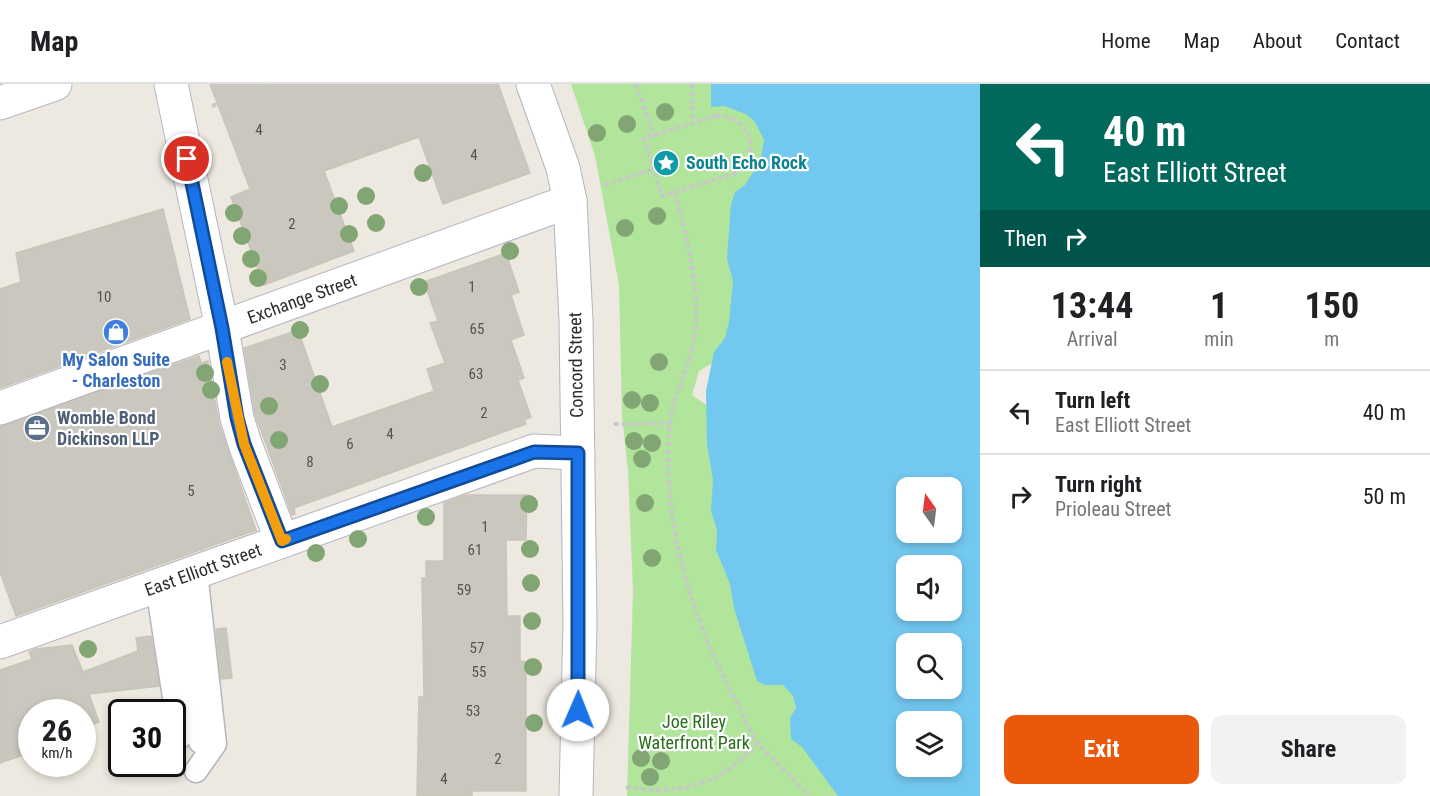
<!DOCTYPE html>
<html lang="en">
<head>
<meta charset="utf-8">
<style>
	body { margin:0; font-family:"Roboto Condensed",sans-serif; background:#f2f2f2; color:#202124; height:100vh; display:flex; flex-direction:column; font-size:22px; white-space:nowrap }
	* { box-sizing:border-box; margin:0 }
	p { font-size:20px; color:#757577 }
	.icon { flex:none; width:33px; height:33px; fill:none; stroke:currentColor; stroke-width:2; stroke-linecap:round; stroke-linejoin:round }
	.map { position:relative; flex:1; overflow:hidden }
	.sheet { display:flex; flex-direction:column; background:#fff; width:450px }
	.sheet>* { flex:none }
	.banner { background:#00695c; color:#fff; overflow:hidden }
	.needle { width:39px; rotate:346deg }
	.fabs { position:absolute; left:896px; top:393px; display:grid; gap:12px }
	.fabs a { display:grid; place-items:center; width:66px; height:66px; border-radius:12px; background:#fff; box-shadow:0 3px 9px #0003; font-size:30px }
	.speed { position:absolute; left:18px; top:615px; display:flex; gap:12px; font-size:30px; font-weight:700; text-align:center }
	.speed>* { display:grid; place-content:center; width:78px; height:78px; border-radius:50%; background:#fff; box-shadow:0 3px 9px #0003; line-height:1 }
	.speed small { font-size:15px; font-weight:400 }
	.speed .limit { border:3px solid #111; border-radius:9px; background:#fff; color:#111 }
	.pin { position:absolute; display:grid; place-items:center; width:51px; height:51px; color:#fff; margin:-26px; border:3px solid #fff; border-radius:50%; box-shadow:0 2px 6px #0007 }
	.me { position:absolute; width:66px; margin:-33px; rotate:1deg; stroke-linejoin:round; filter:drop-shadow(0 0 4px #0008) }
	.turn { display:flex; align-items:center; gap:21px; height:126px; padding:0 24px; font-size:27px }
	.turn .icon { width:78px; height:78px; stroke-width:2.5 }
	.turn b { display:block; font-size:42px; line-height:51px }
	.then { display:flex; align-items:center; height:57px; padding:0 24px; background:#0003; gap:12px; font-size:22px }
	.eta { display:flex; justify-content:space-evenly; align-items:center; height:102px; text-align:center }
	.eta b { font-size:36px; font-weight:700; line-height:42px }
	.button { display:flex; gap:12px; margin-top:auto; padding:12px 24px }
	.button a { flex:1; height:69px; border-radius:12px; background:#ea580c; color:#fff; font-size:24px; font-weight:700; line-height:69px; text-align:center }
	.button a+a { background:#f2f2f2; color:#202124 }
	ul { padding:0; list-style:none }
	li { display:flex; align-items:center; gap:18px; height:84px; padding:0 24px; border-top:2px solid #e0e0e0 }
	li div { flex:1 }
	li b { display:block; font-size:22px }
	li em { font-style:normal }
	header { display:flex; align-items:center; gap:36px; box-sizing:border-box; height:84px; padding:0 30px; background:#fff; border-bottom:2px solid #e0e0e0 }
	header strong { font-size:28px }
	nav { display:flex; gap:33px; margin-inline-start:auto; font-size:21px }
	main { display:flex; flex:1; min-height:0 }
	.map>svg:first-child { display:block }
</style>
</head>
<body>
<header>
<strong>Map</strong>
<nav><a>Home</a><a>Map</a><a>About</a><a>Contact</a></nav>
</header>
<main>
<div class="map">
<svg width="980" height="712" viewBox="0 0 980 712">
	<rect width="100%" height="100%" fill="#eee9e0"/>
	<path fill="#b1e59c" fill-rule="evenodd" d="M 571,0 L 854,0 L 718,276 L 699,287 L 692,311 L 715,327 L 888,373 L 906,560 L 906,604 L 942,605 L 980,712 L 627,712 L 633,507 L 628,387 L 622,332 L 619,201 L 595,72 ZM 906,638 L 951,638 L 951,682 L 906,682 Z"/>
	<path fill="#73c8f0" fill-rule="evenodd" d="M 711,0 L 980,0 L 980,712 L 838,712 L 802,663 L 791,655 L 790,634 L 796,624 L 793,612 L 783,601 L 765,601 L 757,597 L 734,524 L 730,500 L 716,466 L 717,446 L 711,427 L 713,396 L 707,360 L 706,307 L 714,268 L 725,254 L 729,238 L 733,197 L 727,175 L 731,120 L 735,108 L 745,101 L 760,78 L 764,56 L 755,38 L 746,30 L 724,22 L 711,23 ZM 906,404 L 951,404 L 951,448 L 906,448 ZM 906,482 L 951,482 L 951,526 L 906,526 ZM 906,560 L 951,560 L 951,604 L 906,604 ZM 906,638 L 951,638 L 951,682 L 906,682 Z"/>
	<g fill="#cac7be" stroke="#cac5b9" stroke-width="1.5">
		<polygon points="210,0 498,0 530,89 443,120 419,53 324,87 354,167 264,201 231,113 250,105"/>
		<polygon points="163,125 190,235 0,304 0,205 21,198 16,169"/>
		<polygon points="506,169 519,208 511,211 524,251 511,256 524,294 518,296 531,333 524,336 526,340 294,424 295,430 292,431 255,330 244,264 298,246 332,343 434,307 427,285 445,279 430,239 438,237 424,198"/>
		<polygon points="199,272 201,279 208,277 219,340 256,446 16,532 0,488 0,342"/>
		<polygon points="466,411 527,411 526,456 506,456 507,532 520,532 520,577 526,578 526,707 472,707 472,712 417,712 419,613 424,613 422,494 426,494 426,477 444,477 444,419"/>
		<polygon points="226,544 232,594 221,595 216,545"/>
		<polygon points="151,552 159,602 89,610 99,638 82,645 82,628 32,628 32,668 0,679 0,586 32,575 29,568 36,565 72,561 83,588 138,567 136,554"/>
	</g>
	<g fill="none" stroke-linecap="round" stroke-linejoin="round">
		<defs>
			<g id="lane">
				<polyline points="196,488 215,660 196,687"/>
				<polyline points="176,495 200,658"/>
				<polyline points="157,502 180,653"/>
			</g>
			<g id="street">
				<polyline points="171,0 222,244 237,334 245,360 282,457"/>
				<polyline points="533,0 563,84 570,117 576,236 580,539 576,712"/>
				<polyline points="0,19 55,0"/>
				<polyline points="0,324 570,117"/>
				<polyline points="0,558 534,367 578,369"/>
			</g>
		</defs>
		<use href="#lane" stroke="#b3b5c0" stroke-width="25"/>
		<use href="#street" stroke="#b3b5c0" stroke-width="35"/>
		<g stroke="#c8c8c8" stroke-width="4" stroke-dasharray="4.5 3" stroke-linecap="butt">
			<polyline points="636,0 654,52"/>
			<polyline points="692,0 693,39"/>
			<polyline points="212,22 272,0"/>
			<path d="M 716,32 C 749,32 762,65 739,88 L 662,112 L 644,54 Z"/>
			<polyline points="604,101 654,85"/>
			<path d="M 675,109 C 687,158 701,204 694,256 C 689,285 673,310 670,339 C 660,435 692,536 737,619 C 744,632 749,648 758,659 C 774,678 794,692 808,712"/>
			<polyline points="614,340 670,339"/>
			<path d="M 626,703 C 681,712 721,701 758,658"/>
		</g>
		<use href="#lane" stroke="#fff" stroke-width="22"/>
		<use href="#street" stroke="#fff" stroke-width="33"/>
	</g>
	<g fill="#81a573">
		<circle cx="665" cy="28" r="9"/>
		<circle cx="627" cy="40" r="9"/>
		<circle cx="597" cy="49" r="9"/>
		<circle cx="423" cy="89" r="9"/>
		<circle cx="366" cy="112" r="9"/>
		<circle cx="339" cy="122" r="9"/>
		<circle cx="234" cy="129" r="9"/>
		<circle cx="657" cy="132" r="9"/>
		<circle cx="376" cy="139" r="9"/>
		<circle cx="625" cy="144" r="9"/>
		<circle cx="349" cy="150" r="9"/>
		<circle cx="242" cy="152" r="9"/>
		<circle cx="510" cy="167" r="9"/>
		<circle cx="251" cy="175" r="9"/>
		<circle cx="258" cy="194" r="9"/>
		<circle cx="419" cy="203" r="9"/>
		<circle cx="300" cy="246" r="9"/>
		<circle cx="659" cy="278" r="9"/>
		<circle cx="205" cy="289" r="9"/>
		<circle cx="320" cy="300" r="9"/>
		<circle cx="211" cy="306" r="9"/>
		<circle cx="632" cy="316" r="9"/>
		<circle cx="650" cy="319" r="9"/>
		<circle cx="269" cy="322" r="9"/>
		<circle cx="279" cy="356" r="9"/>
		<circle cx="634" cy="357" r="9"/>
		<circle cx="652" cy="359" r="9"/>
		<circle cx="642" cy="375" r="9"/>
		<circle cx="645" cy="419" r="9"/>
		<circle cx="529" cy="420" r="9"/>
		<circle cx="426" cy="433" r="9"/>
		<circle cx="358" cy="455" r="9"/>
		<circle cx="530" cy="465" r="9"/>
		<circle cx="316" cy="469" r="9"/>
		<circle cx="652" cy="474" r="9"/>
		<circle cx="531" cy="499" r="9"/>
		<circle cx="532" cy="537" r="9"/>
		<circle cx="88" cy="565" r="9"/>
		<circle cx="533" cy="583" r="9"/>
		<circle cx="534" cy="639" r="9"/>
		<circle cx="641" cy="674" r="9"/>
		<circle cx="661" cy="677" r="9"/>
		<circle cx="650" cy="693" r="9"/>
	</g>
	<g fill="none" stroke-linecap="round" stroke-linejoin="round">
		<defs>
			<polyline id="route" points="187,75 222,244 237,334 244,360 282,457 534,368 578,369 578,626"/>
		</defs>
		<use href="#route" stroke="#114b97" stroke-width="15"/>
		<use href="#route" stroke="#1a73e8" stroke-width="10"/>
		<polyline stroke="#f59e0b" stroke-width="10" points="227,278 244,360 282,457 286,455"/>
	</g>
	<defs>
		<symbol id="sight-disc" viewBox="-11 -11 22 22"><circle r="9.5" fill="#0f9aa8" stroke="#fff"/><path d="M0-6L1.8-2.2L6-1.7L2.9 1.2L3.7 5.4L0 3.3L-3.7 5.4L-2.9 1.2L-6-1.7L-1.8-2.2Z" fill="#fff"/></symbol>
		<symbol id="shop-disc" viewBox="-11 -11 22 22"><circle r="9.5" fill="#3f7fe0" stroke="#fff"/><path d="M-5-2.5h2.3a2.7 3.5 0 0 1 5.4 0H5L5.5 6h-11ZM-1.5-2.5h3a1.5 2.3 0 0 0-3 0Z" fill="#fff"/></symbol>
		<symbol id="office-disc" viewBox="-11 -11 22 22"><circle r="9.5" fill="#5c6f8a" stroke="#fff"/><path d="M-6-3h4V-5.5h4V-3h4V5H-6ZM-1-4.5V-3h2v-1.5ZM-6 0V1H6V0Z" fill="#fff"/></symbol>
	</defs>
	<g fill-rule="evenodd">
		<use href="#sight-disc" x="651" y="64" width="30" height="30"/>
		<use href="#shop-disc" x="101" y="233" width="30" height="30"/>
		<use href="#office-disc" x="22" y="329" width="30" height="30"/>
	</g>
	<g text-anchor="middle" stroke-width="4.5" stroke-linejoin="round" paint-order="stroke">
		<g font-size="15" fill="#545451">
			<text x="259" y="51">4</text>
			<text x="474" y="76">4</text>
			<text x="292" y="145">2</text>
			<text x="472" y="208">1</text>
			<text x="104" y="218">10</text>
			<text x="477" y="250">65</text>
			<text x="283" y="286">3</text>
			<text x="476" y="295">63</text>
			<text x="484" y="334">2</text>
			<text x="390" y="355">4</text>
			<text x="350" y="365">6</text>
			<text x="310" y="383">8</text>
			<text x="191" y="412">5</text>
			<text x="485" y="448">1</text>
			<text x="475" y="471">61</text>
			<text x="464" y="511">59</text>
			<text x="477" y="569">57</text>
			<text x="479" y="593">55</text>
			<text x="473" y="632">53</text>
			<text x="498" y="680">2</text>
			<text x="444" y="700">4</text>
		</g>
		<g font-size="18" font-weight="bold" fill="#0d838f" stroke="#fff" text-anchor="start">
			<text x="686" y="85">South Echo Rock</text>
		</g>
		<g font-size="18" fill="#2d2d2d" stroke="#fff">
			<text transform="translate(302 215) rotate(-20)" y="6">Exchange Street</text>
			<text transform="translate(576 281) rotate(-91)" y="6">Concord Street</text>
			<text transform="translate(203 486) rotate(-20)" y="6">East Elliott Street</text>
		</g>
		<g font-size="18" font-weight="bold" fill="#366cbe" stroke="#fff">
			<text x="116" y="282">My Salon Suite<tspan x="116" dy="21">- Charleston</tspan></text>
		</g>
		<g font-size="18" font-weight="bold" fill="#4e5e75" stroke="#fff" text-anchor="start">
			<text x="57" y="340">Womble Bond<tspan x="57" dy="21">Dickinson LLP</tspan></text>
		</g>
		<g font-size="18" fill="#276d1a" stroke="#fff">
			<text x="694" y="644">Joe Riley<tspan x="694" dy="21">Waterfront Park</tspan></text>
		</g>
	</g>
</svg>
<div class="fabs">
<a><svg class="needle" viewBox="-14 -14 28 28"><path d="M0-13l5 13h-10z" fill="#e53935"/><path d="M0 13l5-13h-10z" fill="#757577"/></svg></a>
<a><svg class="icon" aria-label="sound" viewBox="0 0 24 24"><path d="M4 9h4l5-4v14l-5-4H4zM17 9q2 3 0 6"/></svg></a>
<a><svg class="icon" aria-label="search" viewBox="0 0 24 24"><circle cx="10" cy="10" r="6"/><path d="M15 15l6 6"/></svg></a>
<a><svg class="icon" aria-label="layers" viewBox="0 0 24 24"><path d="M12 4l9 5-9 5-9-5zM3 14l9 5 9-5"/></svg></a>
</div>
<div class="speed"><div>26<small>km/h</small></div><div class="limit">30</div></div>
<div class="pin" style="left:187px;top:75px;background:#d93025"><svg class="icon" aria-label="arrive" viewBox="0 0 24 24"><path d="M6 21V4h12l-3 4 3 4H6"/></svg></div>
<svg class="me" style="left:578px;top:626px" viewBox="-20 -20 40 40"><circle r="19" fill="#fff"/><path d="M0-13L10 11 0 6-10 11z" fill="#1a73e8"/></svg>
</div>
<section class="sheet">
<div class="banner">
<div class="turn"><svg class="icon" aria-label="left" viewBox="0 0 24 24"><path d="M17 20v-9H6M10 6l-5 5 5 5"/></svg><div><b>40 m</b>East Elliott Street</div></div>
<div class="then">Then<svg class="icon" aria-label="right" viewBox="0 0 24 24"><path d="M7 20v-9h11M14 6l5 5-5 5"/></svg></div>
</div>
<div class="eta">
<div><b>13:44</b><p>Arrival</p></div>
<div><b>1</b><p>min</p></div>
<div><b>150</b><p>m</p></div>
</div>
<ul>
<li><svg class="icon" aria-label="left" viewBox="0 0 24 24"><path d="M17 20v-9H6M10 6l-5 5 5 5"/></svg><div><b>Turn left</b><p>East Elliott Street</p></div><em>40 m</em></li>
<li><svg class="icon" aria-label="right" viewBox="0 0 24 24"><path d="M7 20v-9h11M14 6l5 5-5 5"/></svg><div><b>Turn right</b><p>Prioleau Street</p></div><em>50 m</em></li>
</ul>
<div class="button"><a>Exit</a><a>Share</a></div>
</section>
</main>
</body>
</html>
